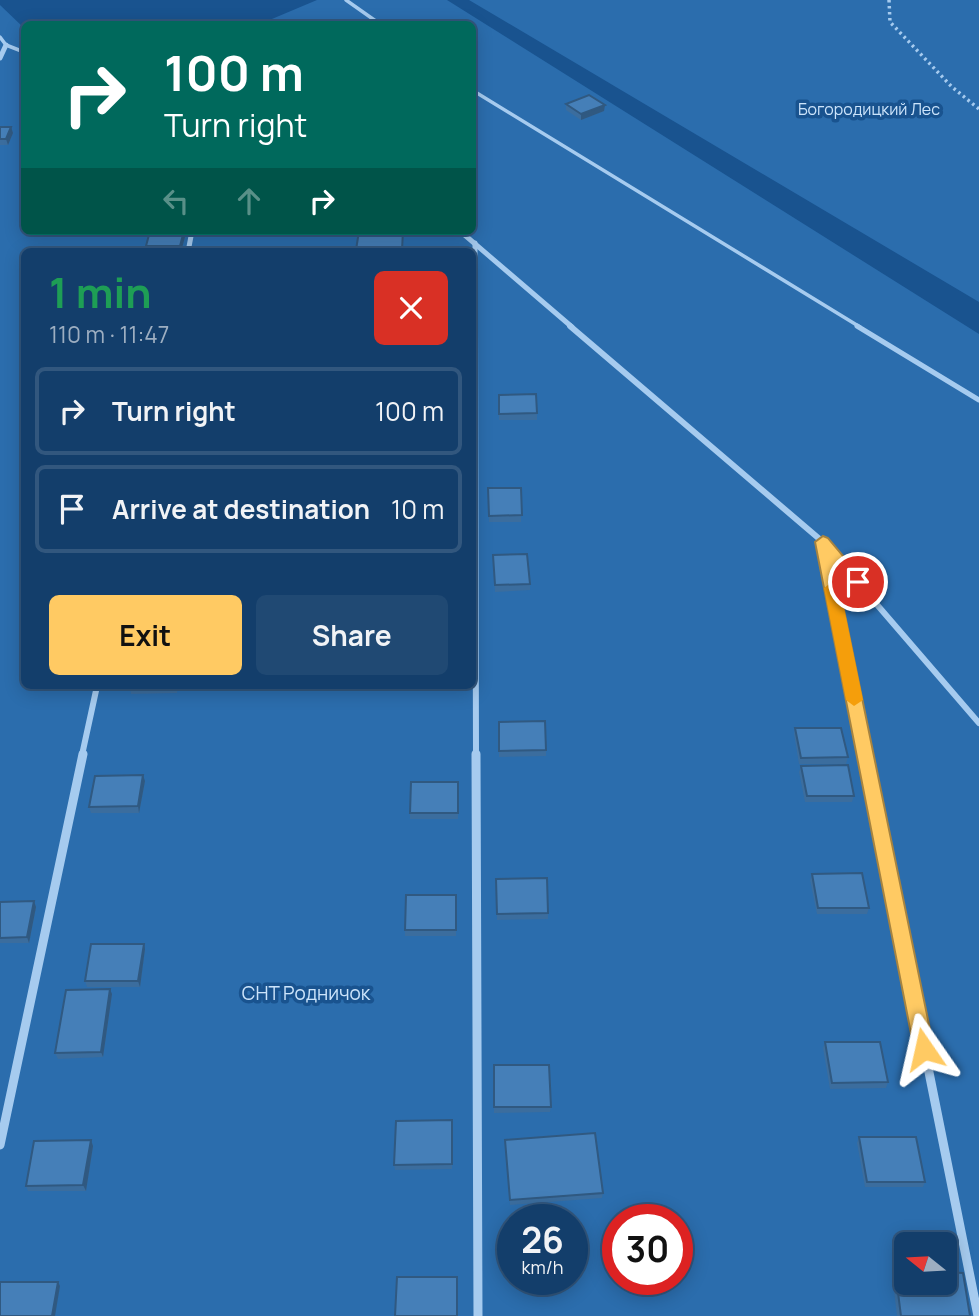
<!DOCTYPE html>
<html lang="en">
<head>
<meta charset="utf-8">
<style>
	body { margin:0; font-family:Manrope,sans-serif; background:#204973; color:#f1f3f6; height:100vh; display:flex; flex-direction:column; font-size:26px; white-space:nowrap }
	* { box-sizing:border-box; margin:0 }
	p { font-size:23px; color:#9daec1 }
	.icon { flex:none; width:38px; height:38px; fill:none; stroke:currentColor; stroke-width:2; stroke-linecap:round; stroke-linejoin:round }
	.map { position:relative; flex:1; overflow:hidden }
	.details { position:absolute; left:21px; top:248px; width:455px; height:441px; display:flex; flex-direction:column; background:#133e6b; border-radius:10px; box-shadow:0 4px 18px #0003,0 0 0 2px #32577e }
	.details>* { flex:none }
	.guide { position:absolute; left:21px; top:21px; width:455px; height:214px; border-radius:10px; box-shadow:0 4px 18px #0003,0 0 0 2px #32577e; background:#00695c; color:#fff; overflow:hidden }
	.needle { width:46px; rotate:288deg }
	.fabs { position:absolute; left:894px; top:1232px; display:grid; gap:14px }
	.fabs a { display:grid; place-items:center; width:63px; height:63px; border-radius:10px; background:#133e6b; box-shadow:0 4px 18px #0003,0 0 0 2px #32577e; font-size:35px }
	.speed { position:absolute; left:497px; top:1204px; display:flex; gap:14px; font-size:35px; font-weight:700; text-align:center }
	.speed>* { display:grid; place-content:center; width:91px; height:91px; border-radius:50%; background:#133e6b; box-shadow:0 4px 18px #0003,0 0 0 2px #32577e; line-height:1 }
	.speed small { font-size:18px; font-weight:400 }
	.speed .limit { border:10px solid #d22; background:#fff; color:#111 }
	.pin { position:absolute; display:grid; place-items:center; width:60px; height:60px; color:#fff; margin:-30px; border:4px solid #fff; border-radius:50%; box-shadow:0 2px 7px #0007 }
	.me { position:absolute; width:77px; margin:-38px; rotate:349deg; stroke-linejoin:round; filter:drop-shadow(0 0 5px #0008) }
	.turn { display:flex; align-items:center; gap:24px; height:147px; padding:0 28px; font-size:32px }
	.turn .icon { width:91px; height:91px; stroke-width:2.5 }
	.turn b { display:block; font-size:49px; line-height:60px }
	.lanes { display:flex; align-items:center; height:66px; padding:0 28px; background:#0003; justify-content:center; gap:35px; direction:ltr }
	.lanes .off { opacity:.35 }
	.round { display:grid; place-items:center; flex:none; width:74px; height:74px; border-radius:10px; background:#204973 }
	.overview { display:flex; align-items:center; justify-content:space-between; height:119px; padding:0 28px }
	h1 { font-size:42px; font-weight:700; line-height:52px; color:#1e9e55 }
	.button { display:flex; gap:14px; margin-top:auto; padding:14px 28px }
	.button a { flex:1; height:80px; border-radius:10px; background:#ffca63; color:#111; font-size:28px; font-weight:700; line-height:80px; text-align:center }
	.button a+a { background:#204973; color:#f1f3f6 }
	ul { padding:0; list-style:none }
	li { display:flex; align-items:center; gap:21px; height:88px; margin:0 14px 10px; padding:0 14px; border:4px solid #32577e; border-radius:10px }
	li div { flex:1 }
	li b { display:block; font-size:26px }
	li em { font-style:normal }
	.map>svg:first-child { display:block }
</style>
</head>
<body>
<div class="map">
<svg width="979" height="1316" viewBox="0 0 979 1316">
	<rect width="100%" height="100%" fill="#19538f"/>
	<g fill="#2b6dad" fill-rule="evenodd">
		<path d="M 317,0 L 447,0 L 979,334 L 979,1316 L 0,1316 L 0,5 L 24,28 L 24,231 L 472,231 L 472,24 L 260,24 ZM 24,252 L 472,252 L 472,686 L 24,686 ZM 513,1220 L 572,1220 L 572,1279 L 513,1279 ZM 618,1220 L 677,1220 L 677,1279 L 618,1279 ZM 906,1244 L 945,1244 L 945,1283 L 906,1283 Z"/>
		<polygon points="469,0 979,0 979,302"/>
	</g>
	<g fill="none" stroke-linecap="round" stroke-linejoin="round">
		<polyline stroke="#a6cbef" stroke-width="3.5" stroke-dasharray="2.5 3.5" stroke-linecap="butt" points="889,0 890,22 952,87 979,109"/>
		<g stroke="#a6cbef" stroke-width="3.5">
			<polyline points="346,0 380,24"/>
			<polyline points="0,37 6,45 24,52"/>
			<polyline points="472,90 860,327"/>
		</g>
		<polyline stroke="#a6cbef" stroke-width="5" points="857,326 979,400"/>
		<g stroke="#a6cbef" stroke-width="5">
			<polyline points="0,58 6,45"/>
			<polyline points="460,231 572,327"/>
			<polyline points="475,243 475,327"/>
			<polyline points="188,252 192,231"/>
		</g>
		<g stroke="#a6cbef" stroke-width="6">
			<polyline points="475,326 476,755"/>
			<polyline points="570,326 823,542 979,723"/>
			<polyline points="823,542 866,755"/>
			<polyline points="82,755 97,686"/>
		</g>
		<g stroke="#a6cbef" stroke-width="9">
			<polyline points="476,754 478,1316"/>
			<polyline points="865,754 978,1316"/>
			<polyline points="0,1145 83,754"/>
		</g>
	</g>
	<g fill="#3b6d9e">
		<polygon points="566,104 604,111 581,120 566,110"/>
		<polygon points="0,127 11,127 13,133 8,145 0,145"/>
		<polygon points="403,235 402,252 357,252 356,250"/>
		<polygon points="185,237 181,252 147,252 146,246"/>
		<polygon points="499,395 537,413 537,420 499,420"/>
		<polygon points="488,488 521,488 521,522 489,522"/>
		<polygon points="493,562 530,584 530,590 495,592"/>
		<polygon points="178,686 177,693 131,694 130,688"/>
		<polygon points="499,722 546,750 546,756 499,757"/>
		<polygon points="795,728 848,757 846,764 799,764 794,734"/>
		<polygon points="801,766 854,796 852,802 805,802 799,772"/>
		<polygon points="145,781 139,813 91,813 89,807"/>
		<polygon points="458,782 458,819 410,819 410,813"/>
		<polygon points="812,874 869,908 867,914 817,914 810,880"/>
		<polygon points="496,879 548,913 548,919 497,920"/>
		<polygon points="456,895 456,936 405,936 405,930"/>
		<polygon points="34,901 36,907 29,943 0,943 0,902"/>
		<polygon points="145,949 140,987 87,987 85,981"/>
		<polygon points="112,994 103,1057 58,1059 55,1053"/>
		<polygon points="825,1042 888,1082 886,1088 830,1089 823,1048"/>
		<polygon points="494,1065 551,1107 550,1112 494,1113"/>
		<polygon points="452,1120 452,1169 395,1170 394,1165"/>
		<polygon points="859,1137 925,1182 923,1187 865,1187 857,1143"/>
		<polygon points="91,1140 93,1146 86,1191 28,1191 26,1186"/>
		<polygon points="505,1140 603,1193 602,1198 510,1205"/>
		<polygon points="895,1269 970,1316 897,1316 892,1274"/>
	</g>
	<g fill="#305981">
		<polygon points="605,105 604,111 581,120 581,114"/>
		<polygon points="11,127 13,133 8,145 6,139"/>
		<polygon points="184,231 185,237 181,252 180,246"/>
		<polygon points="143,775 145,781 139,813 138,806"/>
		<polygon points="34,901 36,907 29,943 27,937"/>
		<polygon points="144,944 145,949 140,987 138,981"/>
		<polygon points="110,989 112,994 103,1057 101,1052"/>
		<polygon points="91,1140 93,1146 86,1191 83,1185"/>
		<polygon points="58,1282 60,1286 55,1316 52,1316"/>
	</g>
	<g fill="#457fb8" stroke="#305981" stroke-width="2">
		<polygon points="589,95 605,105 581,114 566,104"/>
		<polygon points="0,127 11,127 6,139 0,139"/>
		<polygon points="150,231 184,231 180,246 146,246"/>
		<polygon points="359,231 403,231 402,250 356,250"/>
		<polygon points="536,394 537,413 499,414 499,395"/>
		<polygon points="488,488 521,488 522,515 489,516"/>
		<polygon points="527,554 530,584 495,585 493,555"/>
		<polygon points="130,686 176,686 175,687 130,688"/>
		<polygon points="545,721 546,750 499,751 499,722"/>
		<polygon points="795,728 841,728 848,757 801,758"/>
		<polygon points="848,765 854,796 807,796 801,766"/>
		<polygon points="143,775 138,806 89,807 95,776"/>
		<polygon points="411,782 458,782 458,813 410,813"/>
		<polygon points="862,873 869,908 818,908 812,874"/>
		<polygon points="547,878 548,913 497,914 496,879"/>
		<polygon points="406,895 456,895 456,930 405,930"/>
		<polygon points="34,901 27,937 0,938 0,902"/>
		<polygon points="91,944 144,944 138,981 85,981"/>
		<polygon points="110,989 101,1052 55,1053 66,990"/>
		<polygon points="825,1042 880,1042 888,1082 832,1083"/>
		<polygon points="494,1065 549,1065 551,1107 494,1107"/>
		<polygon points="452,1120 452,1164 394,1165 396,1121"/>
		<polygon points="595,1133 603,1193 510,1200 505,1140"/>
		<polygon points="859,1137 916,1137 925,1182 867,1182"/>
		<polygon points="91,1140 83,1185 26,1186 34,1141"/>
		<polygon points="895,1269 906,1270 906,1283 945,1283 945,1272 963,1273 970,1316 901,1316"/>
		<polygon points="397,1277 457,1277 457,1316 395,1316"/>
		<polygon points="0,1282 58,1282 52,1316 0,1316"/>
	</g>
	<polygon fill="#ffca63" stroke="#a68340" stroke-width="2" points="823,536 828,538 865,582 858,587 852,586 835,566 934,1049 931,1055 924,1058 917,1055 914,1049 815,542"/>
	<polygon fill="#f59e0b" points="832,582 840,588 863,700 854,706 846,700 824,588"/>
	<g text-anchor="middle" stroke-width="7" stroke-linejoin="round" paint-order="stroke">
		<g font-size="16" fill="#cce4fb" stroke="#19538f">
			<text x="869" y="115">Богородицкий Лес</text>
		</g>
		<g font-size="19" fill="#cce4fb" stroke="#19538f">
			<text x="306" y="1000">СНТ Родничок</text>
		</g>
	</g>
</svg>
<div class="fabs">
<a><svg class="needle" viewBox="-14 -14 28 28"><path d="M0-13l5 13h-10z" fill="#e53935"/><path d="M0 13l5-13h-10z" fill="#9daec1"/></svg></a>
</div>
<div class="speed"><div>26<small>km/h</small></div><div class="limit">30</div></div>
<div class="pin" style="left:858px;top:582px;background:#d93025"><svg class="icon" aria-label="arrive" viewBox="0 0 24 24"><path d="M6 21V4h12l-3 4 3 4H6"/></svg></div>
<svg class="me" style="left:924px;top:1049px" viewBox="-20 -20 40 40"><path d="M0-17L14 15 0 8-14 15z" fill="#ffca63" stroke="#fff" stroke-width="4"/></svg>
<div class="guide">
<div class="turn"><svg class="icon" aria-label="right" viewBox="0 0 24 24"><path d="M7 20v-9h11M14 6l5 5-5 5"/></svg><div><b>100 m</b>Turn right</div></div>
<div class="lanes"><svg class="icon off" aria-label="left" viewBox="0 0 24 24"><path d="M17 20v-9H6M10 6l-5 5 5 5"/></svg><svg class="icon off" aria-label="ahead" viewBox="0 0 24 24"><path d="M12 20V5M6 11l6-6 6 6"/></svg><svg class="icon" aria-label="right" viewBox="0 0 24 24"><path d="M7 20v-9h11M14 6l5 5-5 5"/></svg></div>
</div>
<section class="details">
<div class="overview"><div><h1>1 min</h1><p>110 m · 11:47</p></div><a class="round" style="background:#d93025;color:#fff"><svg class="icon" aria-label="close" viewBox="0 0 24 24"><path d="M6 6l12 12M18 6L6 18"/></svg></a></div>
<ul>
<li><svg class="icon" aria-label="right" viewBox="0 0 24 24"><path d="M7 20v-9h11M14 6l5 5-5 5"/></svg><div><b>Turn right</b></div><em>100 m</em></li>
<li><svg class="icon" aria-label="arrive" viewBox="0 0 24 24"><path d="M6 21V4h12l-3 4 3 4H6"/></svg><div><b>Arrive at destination</b></div><em>10 m</em></li>
</ul>
<div class="button"><a>Exit</a><a>Share</a></div>
</section>
</div>
</body>
</html>
